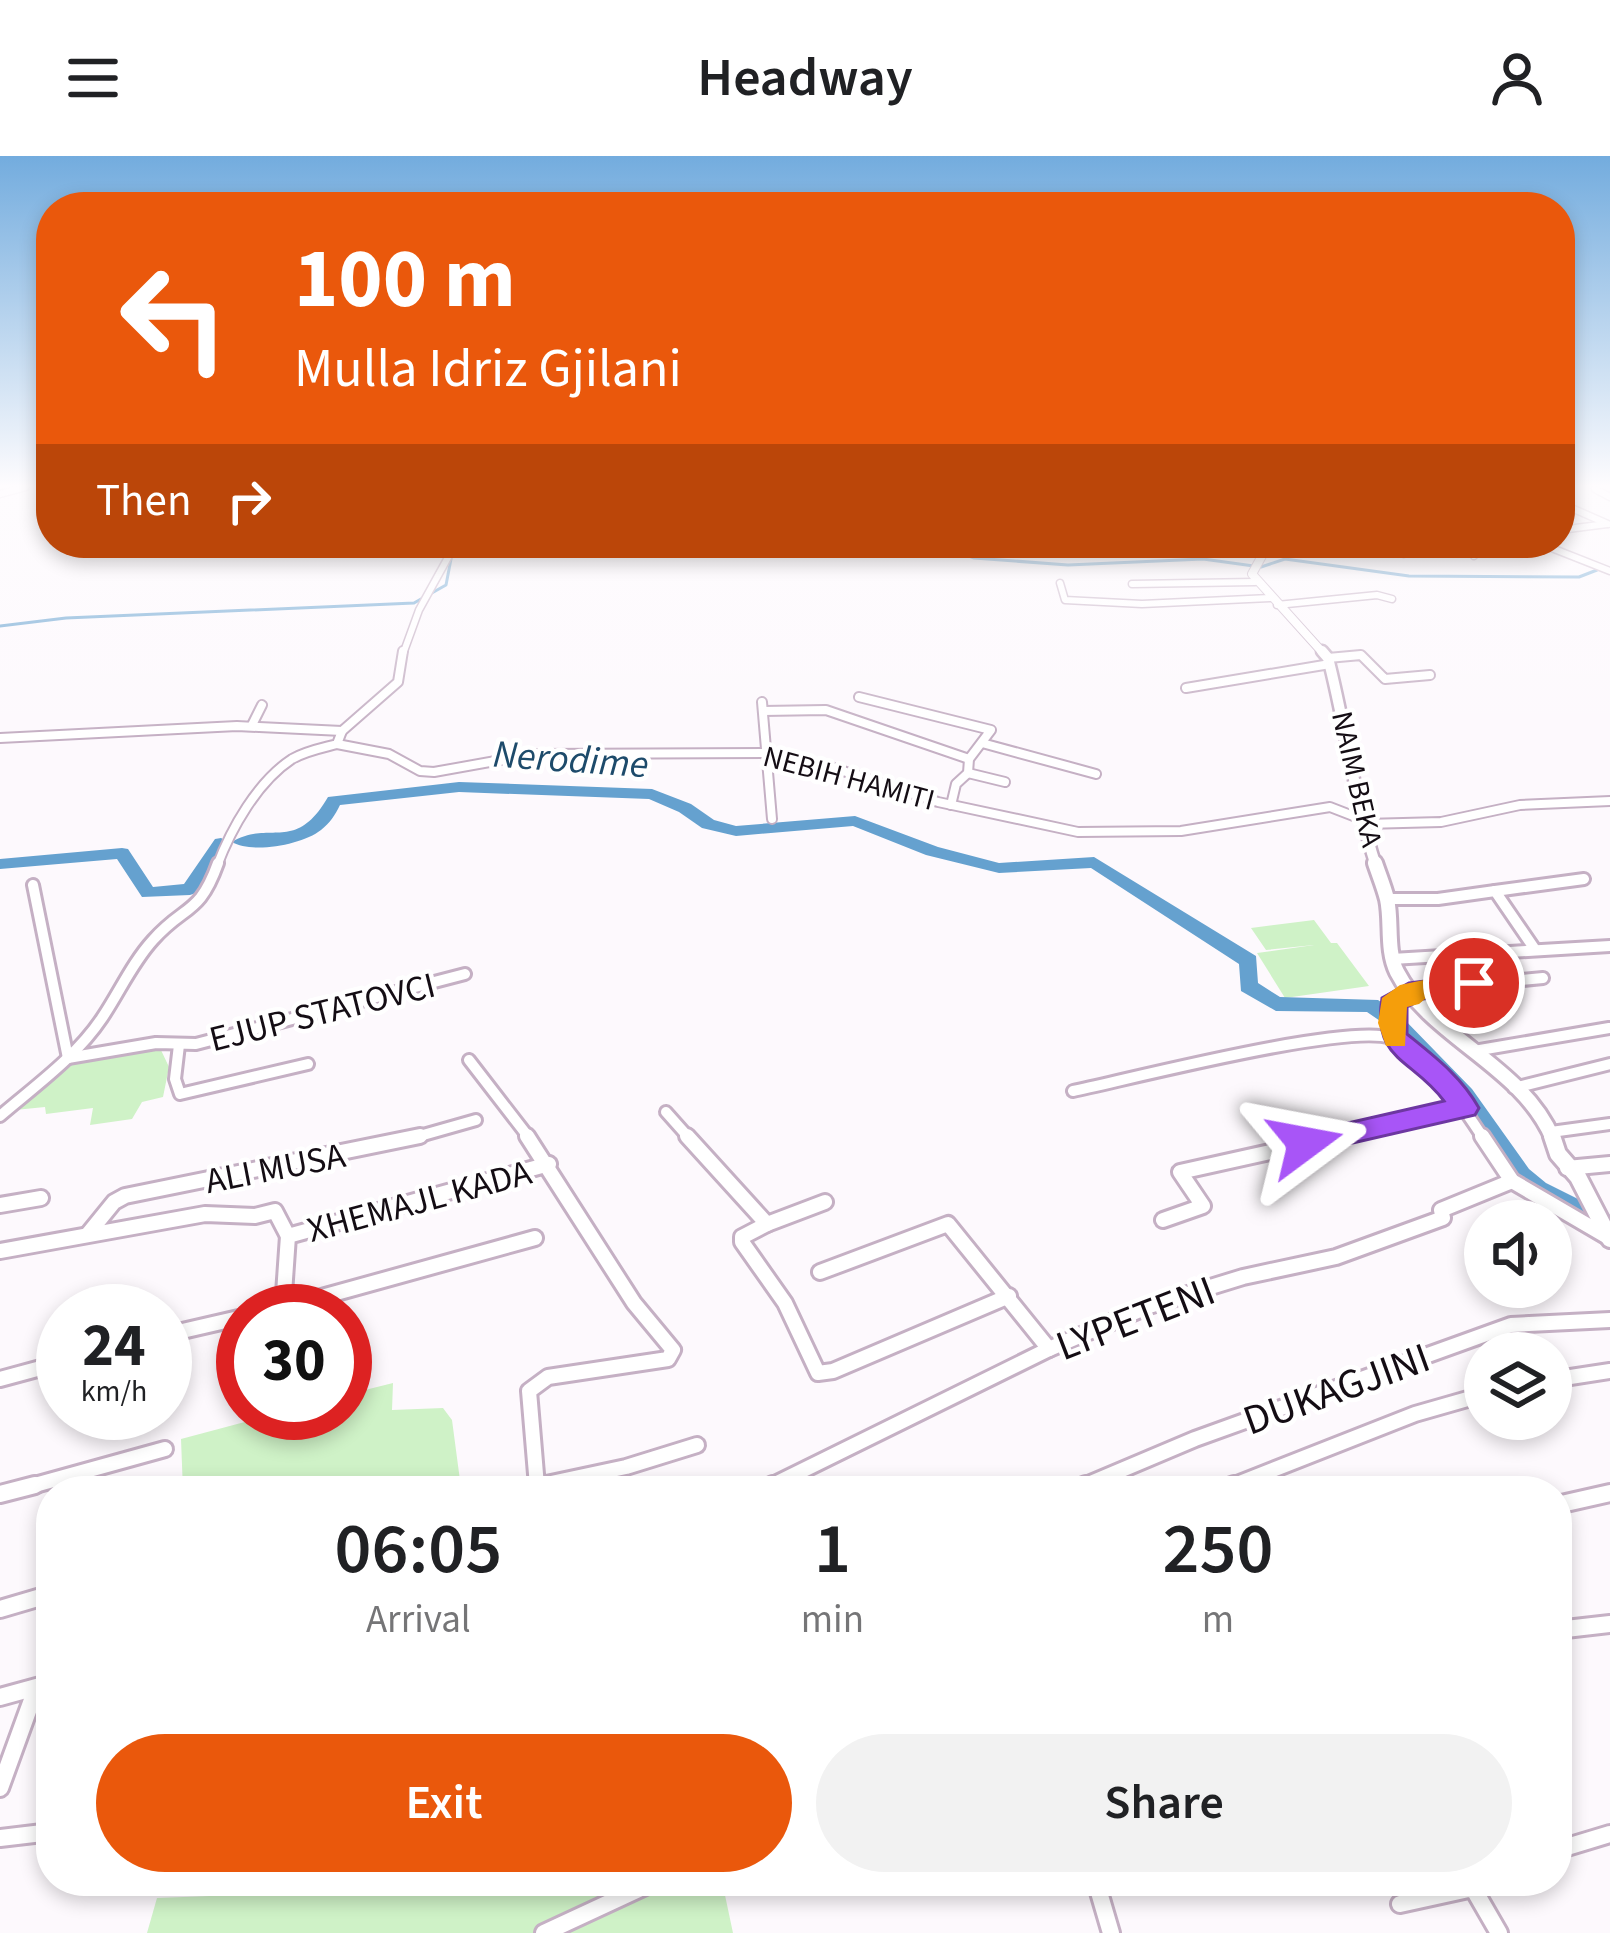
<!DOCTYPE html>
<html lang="en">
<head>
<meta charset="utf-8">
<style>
	body { margin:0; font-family:"Source Sans 3",sans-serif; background:#f2f2f2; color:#202124; height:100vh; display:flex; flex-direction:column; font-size:45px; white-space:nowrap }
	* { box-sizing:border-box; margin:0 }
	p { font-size:39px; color:#757577 }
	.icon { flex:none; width:66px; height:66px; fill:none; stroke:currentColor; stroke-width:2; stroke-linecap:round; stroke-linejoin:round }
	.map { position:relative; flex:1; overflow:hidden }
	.panel { position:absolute; left:36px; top:1320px; width:1536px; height:420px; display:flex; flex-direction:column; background:#fff; border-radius:48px; box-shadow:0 6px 18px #0003 }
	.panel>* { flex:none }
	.guide { position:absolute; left:36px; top:36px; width:1539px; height:366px; border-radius:48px; box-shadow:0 6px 18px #0003; background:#ea580c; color:#fff; overflow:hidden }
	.fabs { position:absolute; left:1464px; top:1044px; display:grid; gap:24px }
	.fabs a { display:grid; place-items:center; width:108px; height:108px; border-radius:50%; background:#fff; box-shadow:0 6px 18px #0003; font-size:60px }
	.speed { position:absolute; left:36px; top:1128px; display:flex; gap:24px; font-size:60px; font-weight:700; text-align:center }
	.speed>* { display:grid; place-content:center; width:156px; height:156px; border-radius:50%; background:#fff; box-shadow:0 6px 18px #0003; line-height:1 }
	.speed small { font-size:30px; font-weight:400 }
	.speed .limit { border:18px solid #d22; background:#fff; color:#111 }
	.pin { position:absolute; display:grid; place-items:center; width:102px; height:102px; color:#fff; margin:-51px; border:6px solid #fff; border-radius:50%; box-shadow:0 3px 12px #0007 }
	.me { position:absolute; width:132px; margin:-66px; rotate:77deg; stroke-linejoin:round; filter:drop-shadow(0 0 9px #0008) }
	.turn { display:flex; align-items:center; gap:42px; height:252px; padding:0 60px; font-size:54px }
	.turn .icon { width:156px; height:156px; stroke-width:2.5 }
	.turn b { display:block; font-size:84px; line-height:102px }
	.then { display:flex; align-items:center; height:114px; padding:0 60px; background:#0003; gap:24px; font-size:45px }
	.eta { display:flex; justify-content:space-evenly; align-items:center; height:204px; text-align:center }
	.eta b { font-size:72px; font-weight:600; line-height:84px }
	.action { display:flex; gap:24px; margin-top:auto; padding:24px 60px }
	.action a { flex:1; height:138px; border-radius:72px; background:#ea580c; color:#fff; font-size:48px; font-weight:600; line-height:138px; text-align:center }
	.action a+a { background:#f2f2f2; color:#202124 }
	header { display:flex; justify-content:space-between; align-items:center; height:156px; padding:0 60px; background:#fff; font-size:54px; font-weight:600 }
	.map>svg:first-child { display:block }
</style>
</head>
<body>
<header><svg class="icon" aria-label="menu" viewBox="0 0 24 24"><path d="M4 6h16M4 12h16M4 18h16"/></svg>Headway<svg class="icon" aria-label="person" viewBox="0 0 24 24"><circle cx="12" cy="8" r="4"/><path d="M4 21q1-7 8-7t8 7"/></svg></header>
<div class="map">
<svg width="1610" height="1777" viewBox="0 0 1610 1777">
	<rect width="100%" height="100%" fill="#fdf9fd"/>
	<g fill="#cff2c7">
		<polygon points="1314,764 1331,787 1337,787 1369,830 1285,842 1257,797 1314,789 1266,794 1251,772"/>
		<polygon points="160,892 169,911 163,941 142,946 132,963 90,969 93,952 46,958 45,951 15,954 78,904"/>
		<polygon points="393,1227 392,1254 443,1252 452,1264 461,1332 183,1335 181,1283 278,1257 345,1257 345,1239"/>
		<polygon points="414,1725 722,1725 733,1777 147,1777 157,1742 413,1732"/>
	</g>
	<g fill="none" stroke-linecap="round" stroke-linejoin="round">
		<g stroke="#65a1cf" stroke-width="3">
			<polyline points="936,387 974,402 1068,409 1203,403 1261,411 1285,403 1409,420 1579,421 1597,414"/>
			<polyline points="454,395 468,387"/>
			<polyline points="430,438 446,429 451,403"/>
			<polyline points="0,470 66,462 414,447 421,443"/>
		</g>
		<g fill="#65a1cf" fill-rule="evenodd">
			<path d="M 459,626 L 652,633 L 691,648 L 714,664 L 736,670 L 855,660 L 938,691 L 999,707 L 1094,701 L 1256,800 L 1258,827 L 1280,841 L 1378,844 L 1400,859 L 1472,933 L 1529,1013 L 1546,1027 L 1610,1059 L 1610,1080 L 1530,1041 L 1513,1027 L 1456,945 L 1386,869 L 1367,856 L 1276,855 L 1241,835 L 1239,808 L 1091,712 L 999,717 L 926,699 L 853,670 L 736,680 L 702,672 L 679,656 L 649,643 L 459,636 L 340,649 C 335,659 330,667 321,674 C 302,689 252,698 232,686 C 270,663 295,698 328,641 Z"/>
			<polygon points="221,682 230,687 196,737 190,739 142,741 117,703 0,713 0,703 122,692 128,693 153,731 184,728 215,683"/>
		</g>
		<defs>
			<g id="minor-far4">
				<polyline points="1595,333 1610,341"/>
				<polyline points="0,338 26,331"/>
				<polyline points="1560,347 1608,368"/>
				<polyline points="1560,374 1607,368"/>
				<polyline points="1399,387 1404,398"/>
				<polyline points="1470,387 1474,400"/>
				<polyline points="1539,387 1610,415"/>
				<polyline points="1060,427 1065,444 1142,448 1270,442"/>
				<polyline points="1132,428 1255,426"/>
				<polyline points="1277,449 1377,439 1392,443"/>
				<polyline points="403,498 419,454 456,387"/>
			</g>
			<g id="minor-far3">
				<polyline points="1328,502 1361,499 1385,523 1430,519"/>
				<polyline points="1186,532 1330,508"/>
				<polyline points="859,541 991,574 969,603 968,617 956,628 951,649"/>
				<polyline points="762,546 772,663"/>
				<polyline points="763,555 826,554 969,603"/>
				<polyline points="252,569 262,549"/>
				<polyline points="0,582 237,570 342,575"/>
				<polyline points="982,587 1096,618"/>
				<polyline points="337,588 389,598 420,615 434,616 534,598 766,597 831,611 938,646 1078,676 1181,675 1330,651 1361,663"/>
				<polyline points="968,617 1005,626"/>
				<polyline points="1365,668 1441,666 1520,649 1610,645"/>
				<path d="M 217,710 C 231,673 257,626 292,603 C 305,595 322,592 337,588 L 342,575 L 398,526 L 403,495"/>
			</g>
			<g id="minor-far2">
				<polyline points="33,729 68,902"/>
				<polyline points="1495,735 1584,723"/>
				<polyline points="1387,743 1438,743 1495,735 1534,792"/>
				<polyline points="1392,803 1610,790"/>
				<polyline points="1394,882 1395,843 1410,842 1409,835 1543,822"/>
				<polyline points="179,889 175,923 180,938 308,908"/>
				<polyline points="1474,895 1609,872"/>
				<polyline points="68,902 156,887 196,888 465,818"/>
				<polyline points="469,904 530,983"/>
				<polyline points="1514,932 1610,908"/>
				<path d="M 1073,935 C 1130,923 1347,867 1391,882 C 1430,895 1462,951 1484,983"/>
				<polyline points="666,956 690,983"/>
				<path d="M 0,960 C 35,930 76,901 102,862 C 119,837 132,807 153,784 C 185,748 199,760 218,707"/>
				<polyline points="1551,976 1610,968"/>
				<polyline points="409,983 476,964"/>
				<polyline points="1328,983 1465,952"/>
			</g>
			<g id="minor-far1">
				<polyline points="527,980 634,1147 673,1194 668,1203 548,1221 529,1235 537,1330 529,1332"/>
				<polyline points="687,980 767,1068 742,1081 742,1086 785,1147 818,1217 833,1215 1009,1140"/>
				<polyline points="1482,980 1512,1025 1606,1080"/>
				<polyline points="1567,1012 1610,1008"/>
				<polyline points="0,1049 41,1042"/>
				<polyline points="1163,1064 1203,1050 1180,1016 1342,980"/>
				<polyline points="767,1068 825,1046"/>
				<polyline points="88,1078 114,1046 125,1040 420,980"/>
				<polyline points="0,1095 205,1058 255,1060 275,1055 288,1080"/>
				<polyline points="820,1116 948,1068 1049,1193"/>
				<polyline points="283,1152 288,1080 549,1008"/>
				<polyline points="271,1155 535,1082"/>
				<polyline points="165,1179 243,1161"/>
				<polyline points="0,1223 63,1206"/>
				<polyline points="1551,1224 1610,1215"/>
				<polyline points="537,1330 626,1311 697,1289"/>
				<polyline points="24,1332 165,1293"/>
				<polyline points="767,1332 1049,1193 1149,1150 1243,1121 1336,1101 1443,1062 1441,1054 1512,1025"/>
				<polyline points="1079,1332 1195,1283 1511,1169 1610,1164"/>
				<polyline points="1227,1332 1415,1258 1485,1238"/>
			</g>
			<g id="minor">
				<polyline points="537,1330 544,1329"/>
				<polyline points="1223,1333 1234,1329"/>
				<polyline points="512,1335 537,1329"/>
				<polyline points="760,1335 773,1329"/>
				<polyline points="1071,1335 1086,1329"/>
				<polyline points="0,1338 35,1329"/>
				<polyline points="1557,1349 1610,1337"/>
				<polyline points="0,1453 51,1438"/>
				<polyline points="1557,1474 1610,1468"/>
				<polyline points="0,1541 51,1527"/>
				<polyline points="0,1632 36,1533"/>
				<polyline points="0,1682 51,1676"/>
				<polyline points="1557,1694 1610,1678"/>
				<polyline points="1096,1726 1111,1777"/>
				<polyline points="1400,1748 1473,1732 1499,1777"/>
				<polyline points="544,1777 656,1725"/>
			</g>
			<polyline id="tertiary-far3" points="1269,387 1252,418 1324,498"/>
			<path id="tertiary-far2" d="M 1322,495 L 1328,502 C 1346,571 1354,642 1376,710"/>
			<path id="tertiary-far1" d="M 1375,707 C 1379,719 1384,731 1387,743 C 1392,766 1386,794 1397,816 C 1431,882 1522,909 1553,983"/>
			<polyline id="tertiary" points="1552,980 1558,998 1578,1021 1610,1083"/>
		</defs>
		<use href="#minor-far4" stroke="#c5b0c4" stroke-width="9"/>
		<use href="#minor-far3" stroke="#c5b0c4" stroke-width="12"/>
		<use href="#minor-far2" stroke="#c5b0c4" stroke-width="16"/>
		<use href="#minor-far1" stroke="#c5b0c4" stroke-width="20"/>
		<use href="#minor" stroke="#c5b0c4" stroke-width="22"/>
		<use href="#tertiary-far3" stroke="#c5b0c4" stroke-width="10"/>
		<use href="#tertiary-far2" stroke="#c5b0c4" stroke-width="15"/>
		<use href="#tertiary-far1" stroke="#c5b0c4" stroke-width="20"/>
		<use href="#tertiary" stroke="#c5b0c4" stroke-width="22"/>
		<use href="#minor-far4" stroke="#fff" stroke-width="6"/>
		<use href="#minor-far3" stroke="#fff" stroke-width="8"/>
		<use href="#minor-far2" stroke="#fff" stroke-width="10"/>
		<use href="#minor-far1" stroke="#fff" stroke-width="14"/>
		<use href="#minor" stroke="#fff" stroke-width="16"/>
		<use href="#tertiary-far3" stroke="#fff" stroke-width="8"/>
		<use href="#tertiary-far2" stroke="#fff" stroke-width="10"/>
		<use href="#tertiary-far1" stroke="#fff" stroke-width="14"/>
		<use href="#tertiary" stroke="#fff" stroke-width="16"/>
	</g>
	<linearGradient id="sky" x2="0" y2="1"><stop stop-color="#73acde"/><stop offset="0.57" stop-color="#fefcfe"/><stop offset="1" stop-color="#fefcfe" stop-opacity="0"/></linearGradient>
	<rect width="1610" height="579" fill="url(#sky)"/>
	<path fill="#a855f7" stroke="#6d37a1" stroke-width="3" d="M 1474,819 L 1487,827 L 1484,834 L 1423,843 L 1407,851 L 1407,878 C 1434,900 1461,920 1479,952 L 1475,959 L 1305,998 L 1295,995 L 1290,987 L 1295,979 L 1444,945 C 1412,902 1372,905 1382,842 L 1409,827 Z"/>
	<polygon fill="#f59e0b" points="1424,824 1437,833 1419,848 1407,851 1405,890 1386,890 1378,867 1382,842 1400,829"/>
	<g text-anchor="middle" stroke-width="9" stroke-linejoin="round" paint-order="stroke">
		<g font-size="30" fill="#140d14" stroke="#fff">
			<text transform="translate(849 622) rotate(15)" y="10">NEBIH HAMITI</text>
			<text transform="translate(1357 623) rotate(77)" y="10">NAIM BEKA</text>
		</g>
		<g font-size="36" fill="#140d14" stroke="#fff">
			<text transform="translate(322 855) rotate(-14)" y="13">EJUP STATOVCI</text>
			<text transform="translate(275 1011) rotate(-11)" y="13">ALI MUSA</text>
			<text transform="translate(419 1044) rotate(-15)" y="13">XHEMAJL KADA</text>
		</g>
		<g font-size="39" font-style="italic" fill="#1d4b6b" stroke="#fff">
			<text transform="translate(571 602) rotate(4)" y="14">Nerodime</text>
		</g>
		<g font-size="42" fill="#140d14" stroke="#fff">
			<text transform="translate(1135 1161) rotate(-21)" y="15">LYPETENI</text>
			<text transform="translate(1336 1232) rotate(-20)" y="15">DUKAGJINI</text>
		</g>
	</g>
</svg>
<div class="fabs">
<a><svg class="icon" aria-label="sound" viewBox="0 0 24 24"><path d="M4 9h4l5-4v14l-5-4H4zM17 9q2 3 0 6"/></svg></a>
<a><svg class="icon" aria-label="layers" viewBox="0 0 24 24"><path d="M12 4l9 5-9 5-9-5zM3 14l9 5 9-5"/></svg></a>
</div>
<div class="speed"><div>24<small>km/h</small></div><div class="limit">30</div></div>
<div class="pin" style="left:1474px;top:827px;background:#d93025"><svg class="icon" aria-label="arrive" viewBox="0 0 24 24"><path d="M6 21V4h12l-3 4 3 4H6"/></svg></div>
<svg class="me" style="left:1305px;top:987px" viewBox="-20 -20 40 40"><path d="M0-17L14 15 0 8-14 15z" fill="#a855f7" stroke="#fff" stroke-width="4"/></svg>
<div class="guide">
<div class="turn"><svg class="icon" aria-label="left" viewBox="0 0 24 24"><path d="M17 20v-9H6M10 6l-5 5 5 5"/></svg><div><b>100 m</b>Mulla Idriz Gjilani</div></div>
<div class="then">Then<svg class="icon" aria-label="right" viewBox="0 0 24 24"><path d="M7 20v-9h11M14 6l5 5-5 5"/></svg></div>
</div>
<section class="panel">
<div class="eta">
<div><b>06:05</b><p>Arrival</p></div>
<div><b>1</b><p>min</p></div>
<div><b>250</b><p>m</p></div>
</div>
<div class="action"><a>Exit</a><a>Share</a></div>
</section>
</div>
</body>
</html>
